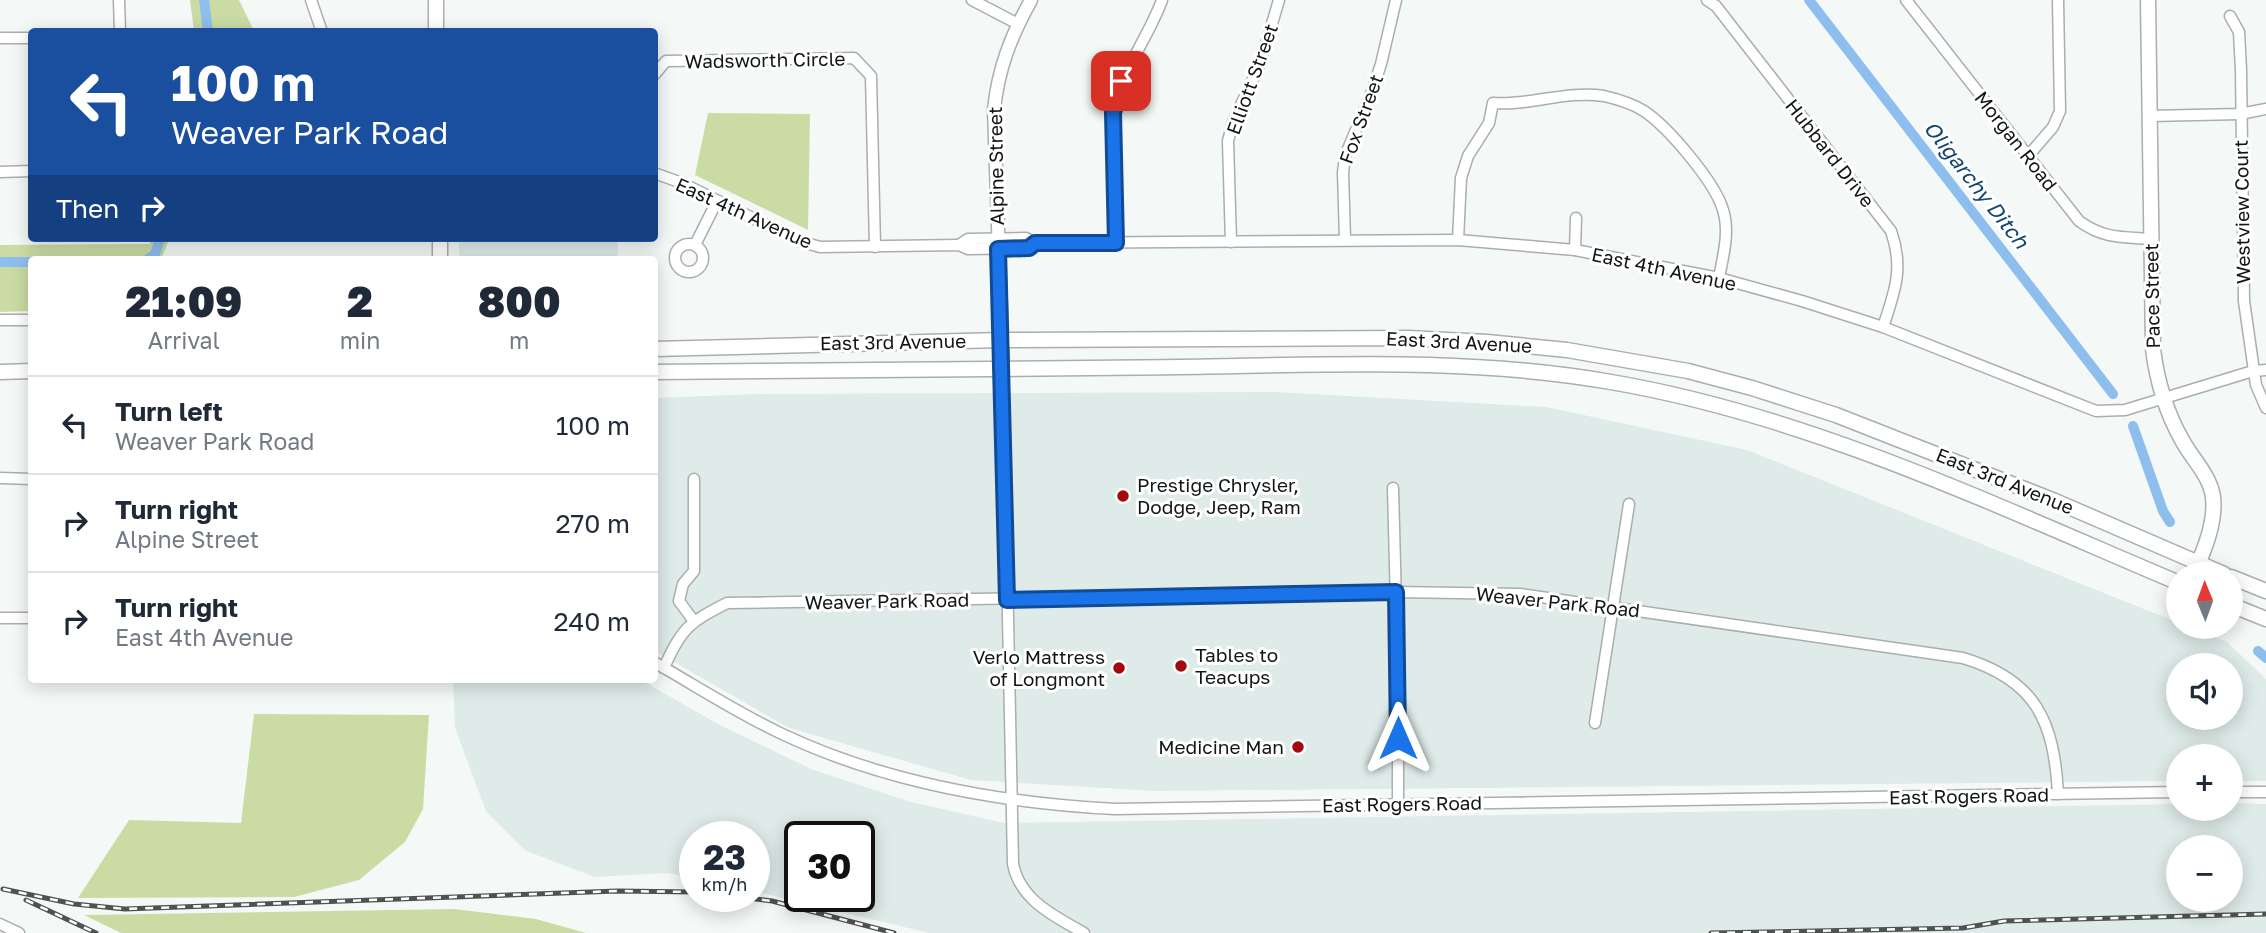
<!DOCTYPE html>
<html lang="en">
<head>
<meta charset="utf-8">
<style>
	body { margin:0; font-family:"Golos Text",sans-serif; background:#f2f2f3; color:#1f2937; height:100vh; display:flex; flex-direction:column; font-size:26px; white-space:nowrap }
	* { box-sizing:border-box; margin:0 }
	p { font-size:23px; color:#747a83 }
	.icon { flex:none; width:38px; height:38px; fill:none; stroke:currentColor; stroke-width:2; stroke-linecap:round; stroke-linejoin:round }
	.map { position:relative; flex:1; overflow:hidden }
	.panel { position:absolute; left:28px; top:256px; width:630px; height:427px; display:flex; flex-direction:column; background:#fff; border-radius:7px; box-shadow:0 4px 18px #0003 }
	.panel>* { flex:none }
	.hud { position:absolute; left:28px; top:28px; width:630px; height:214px; border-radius:7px; box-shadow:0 4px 18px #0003; background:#1a4fa0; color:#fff; overflow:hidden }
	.needle { width:46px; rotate:359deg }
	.tools { position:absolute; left:2166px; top:562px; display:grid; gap:14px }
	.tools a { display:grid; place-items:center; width:77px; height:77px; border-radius:50%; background:#fff; box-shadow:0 4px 18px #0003; font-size:35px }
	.speed { position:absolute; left:679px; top:821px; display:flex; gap:14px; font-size:35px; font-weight:700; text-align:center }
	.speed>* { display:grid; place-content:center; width:91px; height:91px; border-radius:50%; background:#fff; box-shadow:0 4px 18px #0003; line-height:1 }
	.speed small { font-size:18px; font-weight:400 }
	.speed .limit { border:4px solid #111; border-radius:10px; background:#fff; color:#111 }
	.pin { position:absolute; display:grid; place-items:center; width:60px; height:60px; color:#fff; margin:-30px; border-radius:14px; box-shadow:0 4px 10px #0006 }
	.me { position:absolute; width:77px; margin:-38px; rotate:0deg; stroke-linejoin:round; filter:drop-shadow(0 0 5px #0008) }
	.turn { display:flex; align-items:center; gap:24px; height:147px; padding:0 28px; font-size:32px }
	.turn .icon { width:91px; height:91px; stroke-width:2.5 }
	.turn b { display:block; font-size:49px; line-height:60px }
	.then { display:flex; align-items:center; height:66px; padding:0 28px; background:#0003; gap:14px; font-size:26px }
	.eta { display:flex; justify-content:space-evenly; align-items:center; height:119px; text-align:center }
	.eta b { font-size:42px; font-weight:800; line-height:49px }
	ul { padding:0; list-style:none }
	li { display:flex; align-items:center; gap:21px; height:98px; padding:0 28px; border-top:2px solid #e0e1e3 }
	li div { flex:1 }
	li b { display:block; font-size:26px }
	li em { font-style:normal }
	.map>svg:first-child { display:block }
</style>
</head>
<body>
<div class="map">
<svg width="2266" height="933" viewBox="0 0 2266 933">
	<rect width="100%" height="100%" fill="#f4f9f8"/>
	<g fill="#deebe9" fill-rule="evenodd">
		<rect x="459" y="238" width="159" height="21"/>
		<path d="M 1276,392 L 1546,407 L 1747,450 L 2179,623 L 2179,626 L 2189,627 L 2227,642 L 2266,679 L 2266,781 L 2231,781 L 2231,756 L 2179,756 L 2179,781 L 1155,791 L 971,780 L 789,728 L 655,651 L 654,398 L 758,394 ZM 2179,665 L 2231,665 L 2231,718 L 2179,718 Z"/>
		<path d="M 453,679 L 639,679 L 718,724 L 811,769 L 911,802 L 1004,823 L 2179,804 L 2179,808 L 2231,808 L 2231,803 L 2266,804 L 2266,933 L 929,933 L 754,891 L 754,836 L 695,836 L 695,879 L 669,873 L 595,877 L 526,851 L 486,811 L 455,728 ZM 800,836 L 859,836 L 859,896 L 800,896 ZM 2179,847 L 2231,847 L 2231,900 L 2179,900 Z"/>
	</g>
	<g fill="#cadca4">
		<polygon points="190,0 239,0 254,31 194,31"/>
		<polygon points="708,113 810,114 808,230 695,175"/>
		<polygon points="151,238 170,238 161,259 32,259 31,311 0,312 0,245 150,244"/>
		<polygon points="254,714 429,715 423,809 405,842 359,880 294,897 78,898 129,820 241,823"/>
		<polygon points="454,909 536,919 586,933 121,933 84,915"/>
	</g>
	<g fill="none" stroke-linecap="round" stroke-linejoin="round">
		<g stroke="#8ebeed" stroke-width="10">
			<polyline points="204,0 208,32"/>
			<polyline points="1809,0 2113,394"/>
			<polyline points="148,259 155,254 160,238"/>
			<polyline points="0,262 32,262"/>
			<polyline points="2133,426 2163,511 2170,522"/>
			<polyline points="2258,651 2266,658"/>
		</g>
		<defs>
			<g id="minor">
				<polyline points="119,0 120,32"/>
				<polyline points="311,0 322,32"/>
				<polyline points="972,0 1018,24"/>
				<path d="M 1707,0 L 1716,6 L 1747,46 L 1891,231 C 1904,268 1895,291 1883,327"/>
				<path d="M 1906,0 L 2079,221 C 2104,239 2122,237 2151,239"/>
				<polyline points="2230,16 2239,32 2241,70 2244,301 2256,385 2266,408"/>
				<polyline points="0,38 32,38"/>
				<polyline points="654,75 666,61 854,58 871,76 875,247"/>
				<polyline points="2149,116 2240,114 2266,109"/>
				<polyline points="2028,156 2053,127 2060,111 2058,0"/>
				<polyline points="0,172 32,171"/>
				<polyline points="654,173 682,183 799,241 820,247 959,245 968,249 1029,248 1035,243 1458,240 1575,250 1719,278 1802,301 1883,327 2096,411 2125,410 2253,371 2266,370"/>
				<polyline points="1345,239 1343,173 1345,156 1370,97 1381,64 1396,0"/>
				<path d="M 1458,240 L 1461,178 L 1468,156 L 1489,123 L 1493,103 C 1530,106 1566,90 1604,96 C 1617,99 1633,104 1644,111 C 1668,127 1715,182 1723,210 C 1730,232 1723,256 1719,278"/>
				<path d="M 1116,242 L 1113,113 C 1120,72 1148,39 1162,0"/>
				<polyline points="1231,242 1228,141 1233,122 1260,64 1279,0"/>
				<circle cx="689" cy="258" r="14"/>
				<polyline points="695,245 717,201"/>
				<polyline points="959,245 968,239 1026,238 1035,243"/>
				<polyline points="1575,250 1576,218"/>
				<polyline points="0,320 32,320"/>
				<path d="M 1003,370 L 1013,864 C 1020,900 1054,916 1084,933"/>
				<polyline points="0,478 32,479"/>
				<polyline points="1393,488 1398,682 1398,804"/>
				<polyline points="0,618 32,618"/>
				<polyline points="693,620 679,601 683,584 694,571 694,479"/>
				<path d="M 654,662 C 696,686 736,712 780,733 C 885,783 1000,803 1115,809 L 2179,792"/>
				<path d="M 664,668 C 681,628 690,622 727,603 L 1396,592 L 1520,594 L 1963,658 C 2036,680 2054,721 2058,794"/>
				<polyline points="1595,723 1629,504"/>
				<polyline points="2231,792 2266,792"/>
				<polyline points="0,924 19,933"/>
			</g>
			<path id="tertiary" d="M 1003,370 L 994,110 C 998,69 1011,36 1031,0"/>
			<g id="secondary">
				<polyline points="436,0 436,32"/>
				<path d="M 2148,0 L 2153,349 C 2157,381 2166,412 2182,440 C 2192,459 2210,475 2213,497 C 2216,523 2204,550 2194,574"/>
				<polyline points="440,238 440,259"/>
				<polyline points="654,349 1001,340 1408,338 1487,342 1567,350 1688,371 1752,388 1836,415 2055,501 2224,574"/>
				<polyline points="0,372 32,371"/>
				<path d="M 654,372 C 830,371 1005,370 1180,367 C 1324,365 1468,357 1611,382 C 1810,416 1994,505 2179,583"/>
				<polyline points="2231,577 2266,591"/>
				<polyline points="2231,605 2266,619"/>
			</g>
		</defs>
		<use href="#minor" stroke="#aaaead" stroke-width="13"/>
		<use href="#tertiary" stroke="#aaaead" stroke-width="15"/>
		<use href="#secondary" stroke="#aaaead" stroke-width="17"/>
		<use href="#minor" stroke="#fff" stroke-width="10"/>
		<use href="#tertiary" stroke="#fff" stroke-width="12"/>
		<use href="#secondary" stroke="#fff" stroke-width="14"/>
		<defs>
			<g id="rail">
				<polyline points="3,889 74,904 125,909 617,891 695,892"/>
				<polyline points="730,896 772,901 894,933"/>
				<polyline points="26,900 96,933"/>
				<polyline points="1711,933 1963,928 2004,921 2266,914"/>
			</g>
		</defs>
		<use href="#rail" stroke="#505252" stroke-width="5"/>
		<use href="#rail" stroke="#fff" stroke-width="2.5" stroke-dasharray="8" stroke-linecap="butt"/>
	</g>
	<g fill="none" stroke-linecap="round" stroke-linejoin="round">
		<defs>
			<polyline id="route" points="1121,81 1113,113 1116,243 1035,243 1029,248 998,249 1007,600 1396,592 1398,738"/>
		</defs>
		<use href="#route" stroke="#114b97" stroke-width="18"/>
		<use href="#route" stroke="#1a73e8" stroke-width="12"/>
	</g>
	<g fill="#a30a0f" stroke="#fff" stroke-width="2.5">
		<circle cx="1123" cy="496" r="7"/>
		<circle cx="1181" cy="666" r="7"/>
		<circle cx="1119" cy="668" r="7"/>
		<circle cx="1298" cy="747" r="7"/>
	</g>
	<g text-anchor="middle" stroke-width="6" stroke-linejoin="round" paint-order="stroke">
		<g font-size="19" fill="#131414" stroke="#fff">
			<text transform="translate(765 60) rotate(-1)" y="7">Wadsworth Circle</text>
			<text transform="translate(1252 79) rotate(-70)" y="7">Elliott Street</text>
			<text transform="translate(1361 119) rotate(-70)" y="7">Fox Street</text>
			<text transform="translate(2016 141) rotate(52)" y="7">Morgan Road</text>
			<text transform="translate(1830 153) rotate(52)" y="7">Hubbard Drive</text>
			<text transform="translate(996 166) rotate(-91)" y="7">Alpine Street</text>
			<text transform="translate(2242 212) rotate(-91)" y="7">Westview Court</text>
			<text transform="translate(744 213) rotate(24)" y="7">East 4th Avenue</text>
			<text transform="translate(1664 269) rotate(12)" y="7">East 4th Avenue</text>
			<text transform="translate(2152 296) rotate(-91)" y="7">Pace Street</text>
			<text transform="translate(893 342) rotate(-1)" y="7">East 3rd Avenue</text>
			<text transform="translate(1459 342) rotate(3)" y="7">East 3rd Avenue</text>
			<text transform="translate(2005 481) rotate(22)" y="7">East 3rd Avenue</text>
			<text transform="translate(887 601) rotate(-1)" y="7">Weaver Park Road</text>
			<text transform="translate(1558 602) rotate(6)" y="7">Weaver Park Road</text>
			<text transform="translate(1969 796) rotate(-1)" y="7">East Rogers Road</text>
			<text transform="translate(1402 804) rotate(-1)" y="7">East Rogers Road</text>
		</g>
		<g font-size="19" fill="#131414" stroke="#fff" text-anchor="start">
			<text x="1137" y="492">Prestige Chrysler,<tspan x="1137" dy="22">Dodge, Jeep, Ram</tspan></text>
			<text x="1195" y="662">Tables to<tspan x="1195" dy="22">Teacups</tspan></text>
			<text x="1105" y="664" text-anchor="end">Verlo Mattress<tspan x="1105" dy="22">of Longmont</tspan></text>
			<text x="1284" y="754" text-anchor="end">Medicine Man</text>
		</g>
		<g font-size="21" font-style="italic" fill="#124671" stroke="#fff">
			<text transform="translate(1976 185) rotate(52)" y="7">Oligarchy Ditch</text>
		</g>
	</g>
</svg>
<div class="tools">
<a><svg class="needle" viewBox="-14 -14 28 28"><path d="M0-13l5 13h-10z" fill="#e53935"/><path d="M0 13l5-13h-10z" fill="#747a83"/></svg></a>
<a><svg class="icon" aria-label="sound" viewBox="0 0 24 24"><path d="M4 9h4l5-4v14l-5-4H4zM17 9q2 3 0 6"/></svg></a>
<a>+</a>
<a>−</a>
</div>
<div class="speed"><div>23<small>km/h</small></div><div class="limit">30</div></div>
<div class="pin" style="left:1121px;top:81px;background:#d93025"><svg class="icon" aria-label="arrive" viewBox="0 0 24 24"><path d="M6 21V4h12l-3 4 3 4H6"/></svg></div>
<svg class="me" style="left:1398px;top:738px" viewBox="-20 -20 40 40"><path d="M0-17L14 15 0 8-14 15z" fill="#1a73e8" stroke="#fff" stroke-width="4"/></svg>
<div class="hud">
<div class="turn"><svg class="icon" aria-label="left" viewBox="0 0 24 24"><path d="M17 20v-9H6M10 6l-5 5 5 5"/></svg><div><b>100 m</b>Weaver Park Road</div></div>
<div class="then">Then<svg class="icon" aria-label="right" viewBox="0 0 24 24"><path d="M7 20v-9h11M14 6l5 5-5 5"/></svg></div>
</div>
<section class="panel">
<div class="eta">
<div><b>21:09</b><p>Arrival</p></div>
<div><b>2</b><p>min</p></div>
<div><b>800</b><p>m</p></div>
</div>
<ul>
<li><svg class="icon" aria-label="left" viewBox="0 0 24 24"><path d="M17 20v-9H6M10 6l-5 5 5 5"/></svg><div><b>Turn left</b><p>Weaver Park Road</p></div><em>100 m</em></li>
<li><svg class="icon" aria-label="right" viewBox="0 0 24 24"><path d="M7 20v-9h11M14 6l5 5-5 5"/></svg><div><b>Turn right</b><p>Alpine Street</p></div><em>270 m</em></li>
<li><svg class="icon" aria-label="right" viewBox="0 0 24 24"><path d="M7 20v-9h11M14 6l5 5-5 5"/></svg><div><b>Turn right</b><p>East 4th Avenue</p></div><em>240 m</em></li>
</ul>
</section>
</div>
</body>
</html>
